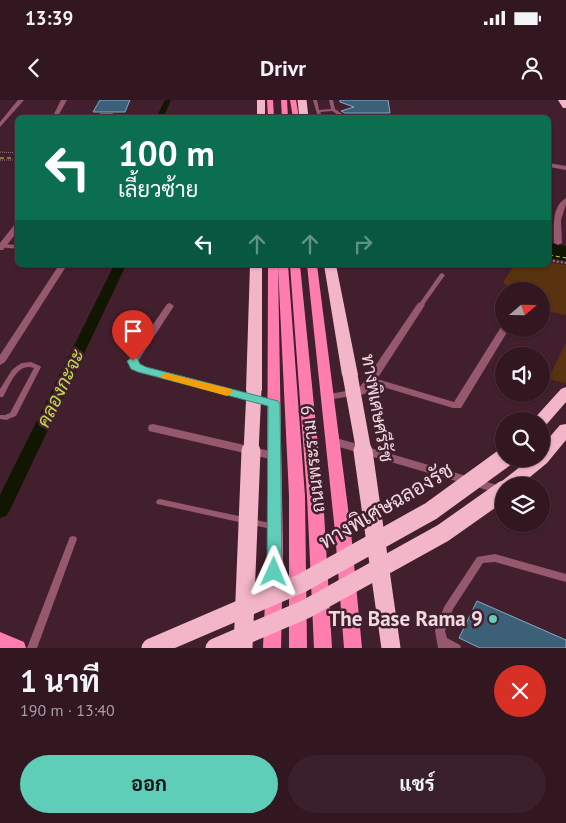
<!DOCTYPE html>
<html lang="th">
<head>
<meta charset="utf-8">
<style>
	body { margin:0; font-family:"PT Sans",Sarabun,sans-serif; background:#3a202a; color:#f1f3f6; height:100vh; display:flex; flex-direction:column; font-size:19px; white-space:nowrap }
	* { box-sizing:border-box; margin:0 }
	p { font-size:16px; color:#a89fa5 }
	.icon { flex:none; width:28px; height:28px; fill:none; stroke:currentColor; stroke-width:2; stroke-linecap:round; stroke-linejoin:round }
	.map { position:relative; height:548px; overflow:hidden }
	.details { display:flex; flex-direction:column; background:#321721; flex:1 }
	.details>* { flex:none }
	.hud { position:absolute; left:15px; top:15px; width:536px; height:152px; border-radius:8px; box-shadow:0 1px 4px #0004,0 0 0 1px #4d363f; background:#0b6e4f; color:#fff; overflow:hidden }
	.needle { width:32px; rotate:70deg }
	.controls { position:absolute; left:495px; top:182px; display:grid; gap:10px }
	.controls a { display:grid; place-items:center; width:55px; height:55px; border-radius:50%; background:#321721; box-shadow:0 1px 4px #0004,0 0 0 1px #4d363f; font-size:25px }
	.pin { position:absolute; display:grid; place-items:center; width:42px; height:42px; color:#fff; margin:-51px -21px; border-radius:50% 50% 50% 0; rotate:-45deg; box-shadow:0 0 5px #0007 }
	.pin .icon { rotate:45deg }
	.me { position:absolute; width:55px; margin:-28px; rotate:1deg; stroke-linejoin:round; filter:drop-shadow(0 0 4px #0008) }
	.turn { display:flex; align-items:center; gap:18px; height:105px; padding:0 20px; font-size:22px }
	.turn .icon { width:65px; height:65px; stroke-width:2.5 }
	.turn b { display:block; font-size:35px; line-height:42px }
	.lanes { display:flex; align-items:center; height:48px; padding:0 20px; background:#0003; justify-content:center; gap:25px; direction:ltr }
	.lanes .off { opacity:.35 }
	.round { display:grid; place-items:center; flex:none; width:52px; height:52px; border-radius:26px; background:#3a202a }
	.overview { display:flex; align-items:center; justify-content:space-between; height:85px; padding:0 20px }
	h1 { font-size:30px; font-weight:700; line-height:38px }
	.cta { display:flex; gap:10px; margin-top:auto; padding:10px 20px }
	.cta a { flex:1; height:58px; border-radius:30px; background:#5eceb8; color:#111; font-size:20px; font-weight:700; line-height:58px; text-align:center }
	.cta a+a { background:#3a202a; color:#f1f3f6 }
	.status { display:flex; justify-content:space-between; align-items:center; height:35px; padding:0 25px; background:#321721; direction:ltr }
	.status svg { height:14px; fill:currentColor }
	header { display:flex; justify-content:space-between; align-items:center; height:65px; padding:0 20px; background:#321721; font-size:22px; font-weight:700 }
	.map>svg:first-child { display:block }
</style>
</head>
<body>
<div class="status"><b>13:39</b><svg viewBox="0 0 49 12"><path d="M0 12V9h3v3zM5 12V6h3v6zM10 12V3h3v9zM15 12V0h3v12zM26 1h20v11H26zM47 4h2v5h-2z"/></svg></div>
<header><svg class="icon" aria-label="back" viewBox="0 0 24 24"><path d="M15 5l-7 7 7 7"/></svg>Drivr<svg class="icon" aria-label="person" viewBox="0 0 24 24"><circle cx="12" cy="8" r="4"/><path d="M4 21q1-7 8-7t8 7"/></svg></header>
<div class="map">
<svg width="566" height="548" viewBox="0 0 566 548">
	<rect width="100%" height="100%" fill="#421f2c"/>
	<g fill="#59320f">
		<polygon points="549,162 566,165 566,215 541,210 541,191 510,191 510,189 503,182 515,165 549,165"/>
		<polygon points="566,243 566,283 548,279"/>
	</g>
	<polygon fill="#111600" points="549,143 566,146 566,161 549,158"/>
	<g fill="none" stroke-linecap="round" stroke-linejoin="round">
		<g fill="#111600" fill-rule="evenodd">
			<polygon points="165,0 171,0 163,18 156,18"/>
			<polygon points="114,165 126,165 9,412 6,416 0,418 0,395"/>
		</g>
		<g stroke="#c0d74e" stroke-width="1" stroke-dasharray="4 3" stroke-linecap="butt">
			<polyline points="0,58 18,58"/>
			<polyline points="549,155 566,158"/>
		</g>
	</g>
	<g fill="#3c6078" stroke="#83aac4">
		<polygon points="100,0 130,0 125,12 93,12"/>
		<polygon points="340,0 388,0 390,13 345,13 341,11 354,7 340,2"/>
		<polygon points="477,501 566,540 566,548 480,548 459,538"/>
	</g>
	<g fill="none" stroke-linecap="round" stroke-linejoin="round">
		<g stroke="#977983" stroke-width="1" stroke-dasharray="1 1" stroke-linecap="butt">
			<polyline points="0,52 18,53"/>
			<polyline points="0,60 18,60"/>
		</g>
		<polyline stroke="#977983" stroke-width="2" stroke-dasharray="2 2" stroke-linecap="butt" points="549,160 566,163"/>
		<g fill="#96586d" fill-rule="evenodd">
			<polygon points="313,0 317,0 319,10 331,9 329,0 333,0 335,9 348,18 343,18 332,11 320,12 324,18 318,16 294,16 293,15 295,14 317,14"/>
			<polygon points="100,13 112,13 114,14 112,18 108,18 110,15 102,15 101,18 97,18"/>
			<polygon points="415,16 417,18 380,18 382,17"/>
			<polygon points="2,144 18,145 18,149 0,147 0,145"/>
			<polygon points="442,173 445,175 423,206 419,206 418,205 419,204 440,174"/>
			<path d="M 31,262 L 40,266 L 41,267 L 16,316 L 6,320 L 0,319 L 0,315 L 5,315 L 10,313 L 34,268 C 17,262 10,285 3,297 L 0,297 L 0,289 L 12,270 L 17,266 L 22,263 Z"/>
			<polygon points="160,399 275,424 278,425 279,427 278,429 275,430 157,404 156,402 157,400"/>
			<polygon points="73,436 76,437 77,439 37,548 27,548 69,439 70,437"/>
			<polygon points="495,454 566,474 566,482 495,462 483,463 453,509 445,531 447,538 460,545 461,548 438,548 435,531 444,507 477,457"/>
		</g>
		<g fill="#96586d" fill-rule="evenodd">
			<polygon points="18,0 24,0 0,27 0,22"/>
			<polygon points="61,0 67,0 57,18 52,18"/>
			<polygon points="549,63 566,66 566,70 549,67"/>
			<path d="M 566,98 L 566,104 L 561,120 L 562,143 L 558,145 L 554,143 C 554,129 551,106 566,98 Z"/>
			<polygon points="15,124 18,124 18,131 3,150 0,150 0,143"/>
			<polygon points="59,165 67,165 5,262 0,265 0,255"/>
			<polygon points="421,202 425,205 377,279 454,302 501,227 504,226 504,229 509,229 461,308 453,308 373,284 365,294 327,300 323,299 322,297 323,295 358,289 367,278 418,203"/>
			<polygon points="170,203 174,206 138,261 139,264 146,268 278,302 279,304 278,306 274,307 138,272 132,268 128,261 167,204"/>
			<polygon points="153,324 274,352 278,353 280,356 278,359 274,360 149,331 148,328 149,325"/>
			<polygon points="333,337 504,387 504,395 329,344 327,341 329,338"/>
		</g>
		<g fill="#ff7eae" fill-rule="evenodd">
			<polygon points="267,0 273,0 274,18 268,18"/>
			<polygon points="281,0 287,0 288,18 282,18"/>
			<polygon points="290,0 296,0 299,18 293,18"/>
			<polygon points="268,165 288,165 305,396 307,548 289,548 289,396 278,166 283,453 281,548 263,548 267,453"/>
			<polygon points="290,165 300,165 323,396 332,548 314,548 307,396"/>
			<polygon points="307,165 317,165 351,432 362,548 344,548 335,432"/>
			<polygon points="0,532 24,542 26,548 0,548"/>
		</g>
		<g fill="#f3b5c8" fill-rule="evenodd">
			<rect x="257" y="0" width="8" height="18"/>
			<polygon points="558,0 566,0 566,8 563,8"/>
			<polygon points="250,165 262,165 262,290 259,293 249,293 246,290"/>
			<polygon points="324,165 336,165 358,275 355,278 345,278 342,275"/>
			<polygon points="566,287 566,302 546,325 541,326 541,321 532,321 561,289"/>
			<polygon points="566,324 566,340 547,363 519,386 504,386 504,391 502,391 499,386 502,381 530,359 541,359 541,347 560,325"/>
		</g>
		<polyline stroke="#f3b5c8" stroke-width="9" points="302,0 304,18"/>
		<g stroke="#f3b5c8" stroke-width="15">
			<polyline points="350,275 364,352"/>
			<polyline points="251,352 254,290"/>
		</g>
		<g stroke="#f3b5c8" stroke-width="19">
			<polyline points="363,351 391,548"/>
			<polyline points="151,548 302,483 431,411 504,358"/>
			<polyline points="215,548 306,509 443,433 504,390"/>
			<polyline points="243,548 251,351"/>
		</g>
	</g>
	<polygon fill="#5eceb8" stroke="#3d8678" points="133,257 137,258 140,264 146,267 278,301 280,304 282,472 280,476 274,478 269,476 267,472 268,306 138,272 131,269 127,261"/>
	<polygon fill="#f59e0b" points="166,273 231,289 233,292 227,296 162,278 160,276"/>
	<circle fill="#5eceb8" stroke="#421f2c" stroke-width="2" cx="493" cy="519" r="5"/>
	<g text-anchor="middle" stroke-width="5" stroke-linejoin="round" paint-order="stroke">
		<g font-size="18" fill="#f1d9e0" stroke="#421f2c">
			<text transform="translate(377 308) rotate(80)" y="6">ทางพิเศษศรีรัช</text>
			<text transform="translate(313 359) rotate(-96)" y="6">ถนนพระราม 9</text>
		</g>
		<g font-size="19" font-style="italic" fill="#c0d74e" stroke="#421f2c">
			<text transform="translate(60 288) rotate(-64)" y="7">คลองกะจะ</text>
		</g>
		<g font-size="21" fill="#f1d9e0" stroke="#421f2c">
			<text transform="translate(386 406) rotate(-30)" y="7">ทางพิเศษฉลองรัช</text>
		</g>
		<g font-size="21" font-weight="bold" fill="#f1d9e0" stroke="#421f2c" text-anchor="end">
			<text x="483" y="526">The Base Rama 9</text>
		</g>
	</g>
</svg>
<div class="controls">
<a><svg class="needle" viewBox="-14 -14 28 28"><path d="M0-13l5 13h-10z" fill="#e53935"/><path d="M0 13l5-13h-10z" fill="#a89fa5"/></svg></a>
<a><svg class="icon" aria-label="sound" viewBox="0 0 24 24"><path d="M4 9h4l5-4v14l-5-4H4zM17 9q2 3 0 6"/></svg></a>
<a><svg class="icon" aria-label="search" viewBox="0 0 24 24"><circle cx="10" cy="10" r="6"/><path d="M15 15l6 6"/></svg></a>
<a><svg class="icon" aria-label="layers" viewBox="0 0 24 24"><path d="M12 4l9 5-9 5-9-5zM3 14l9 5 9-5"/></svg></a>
</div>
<div class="pin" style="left:133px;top:261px;background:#d93025"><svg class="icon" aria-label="arrive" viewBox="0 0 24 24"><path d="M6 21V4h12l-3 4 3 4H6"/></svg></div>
<svg class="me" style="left:274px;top:472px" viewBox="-20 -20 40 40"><path d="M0-17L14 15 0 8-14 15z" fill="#5eceb8" stroke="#fff" stroke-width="4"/></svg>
<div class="hud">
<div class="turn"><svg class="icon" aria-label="left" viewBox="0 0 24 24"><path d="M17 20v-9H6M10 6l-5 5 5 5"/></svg><div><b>100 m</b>เลี้ยวซ้าย</div></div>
<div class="lanes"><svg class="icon" aria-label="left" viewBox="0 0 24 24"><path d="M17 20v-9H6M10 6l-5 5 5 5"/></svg><svg class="icon off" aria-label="ahead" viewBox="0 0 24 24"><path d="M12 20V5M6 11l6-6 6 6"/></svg><svg class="icon off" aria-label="ahead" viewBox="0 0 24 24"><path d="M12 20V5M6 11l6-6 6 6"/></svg><svg class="icon off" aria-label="right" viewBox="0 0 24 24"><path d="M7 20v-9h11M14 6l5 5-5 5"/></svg></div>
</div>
</div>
<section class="details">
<div class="overview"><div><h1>1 นาที</h1><p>190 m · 13:40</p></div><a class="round" style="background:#d93025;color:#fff"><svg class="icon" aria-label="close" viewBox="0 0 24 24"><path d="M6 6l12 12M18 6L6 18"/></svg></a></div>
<div class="cta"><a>ออก</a><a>แชร์</a></div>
</section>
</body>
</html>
